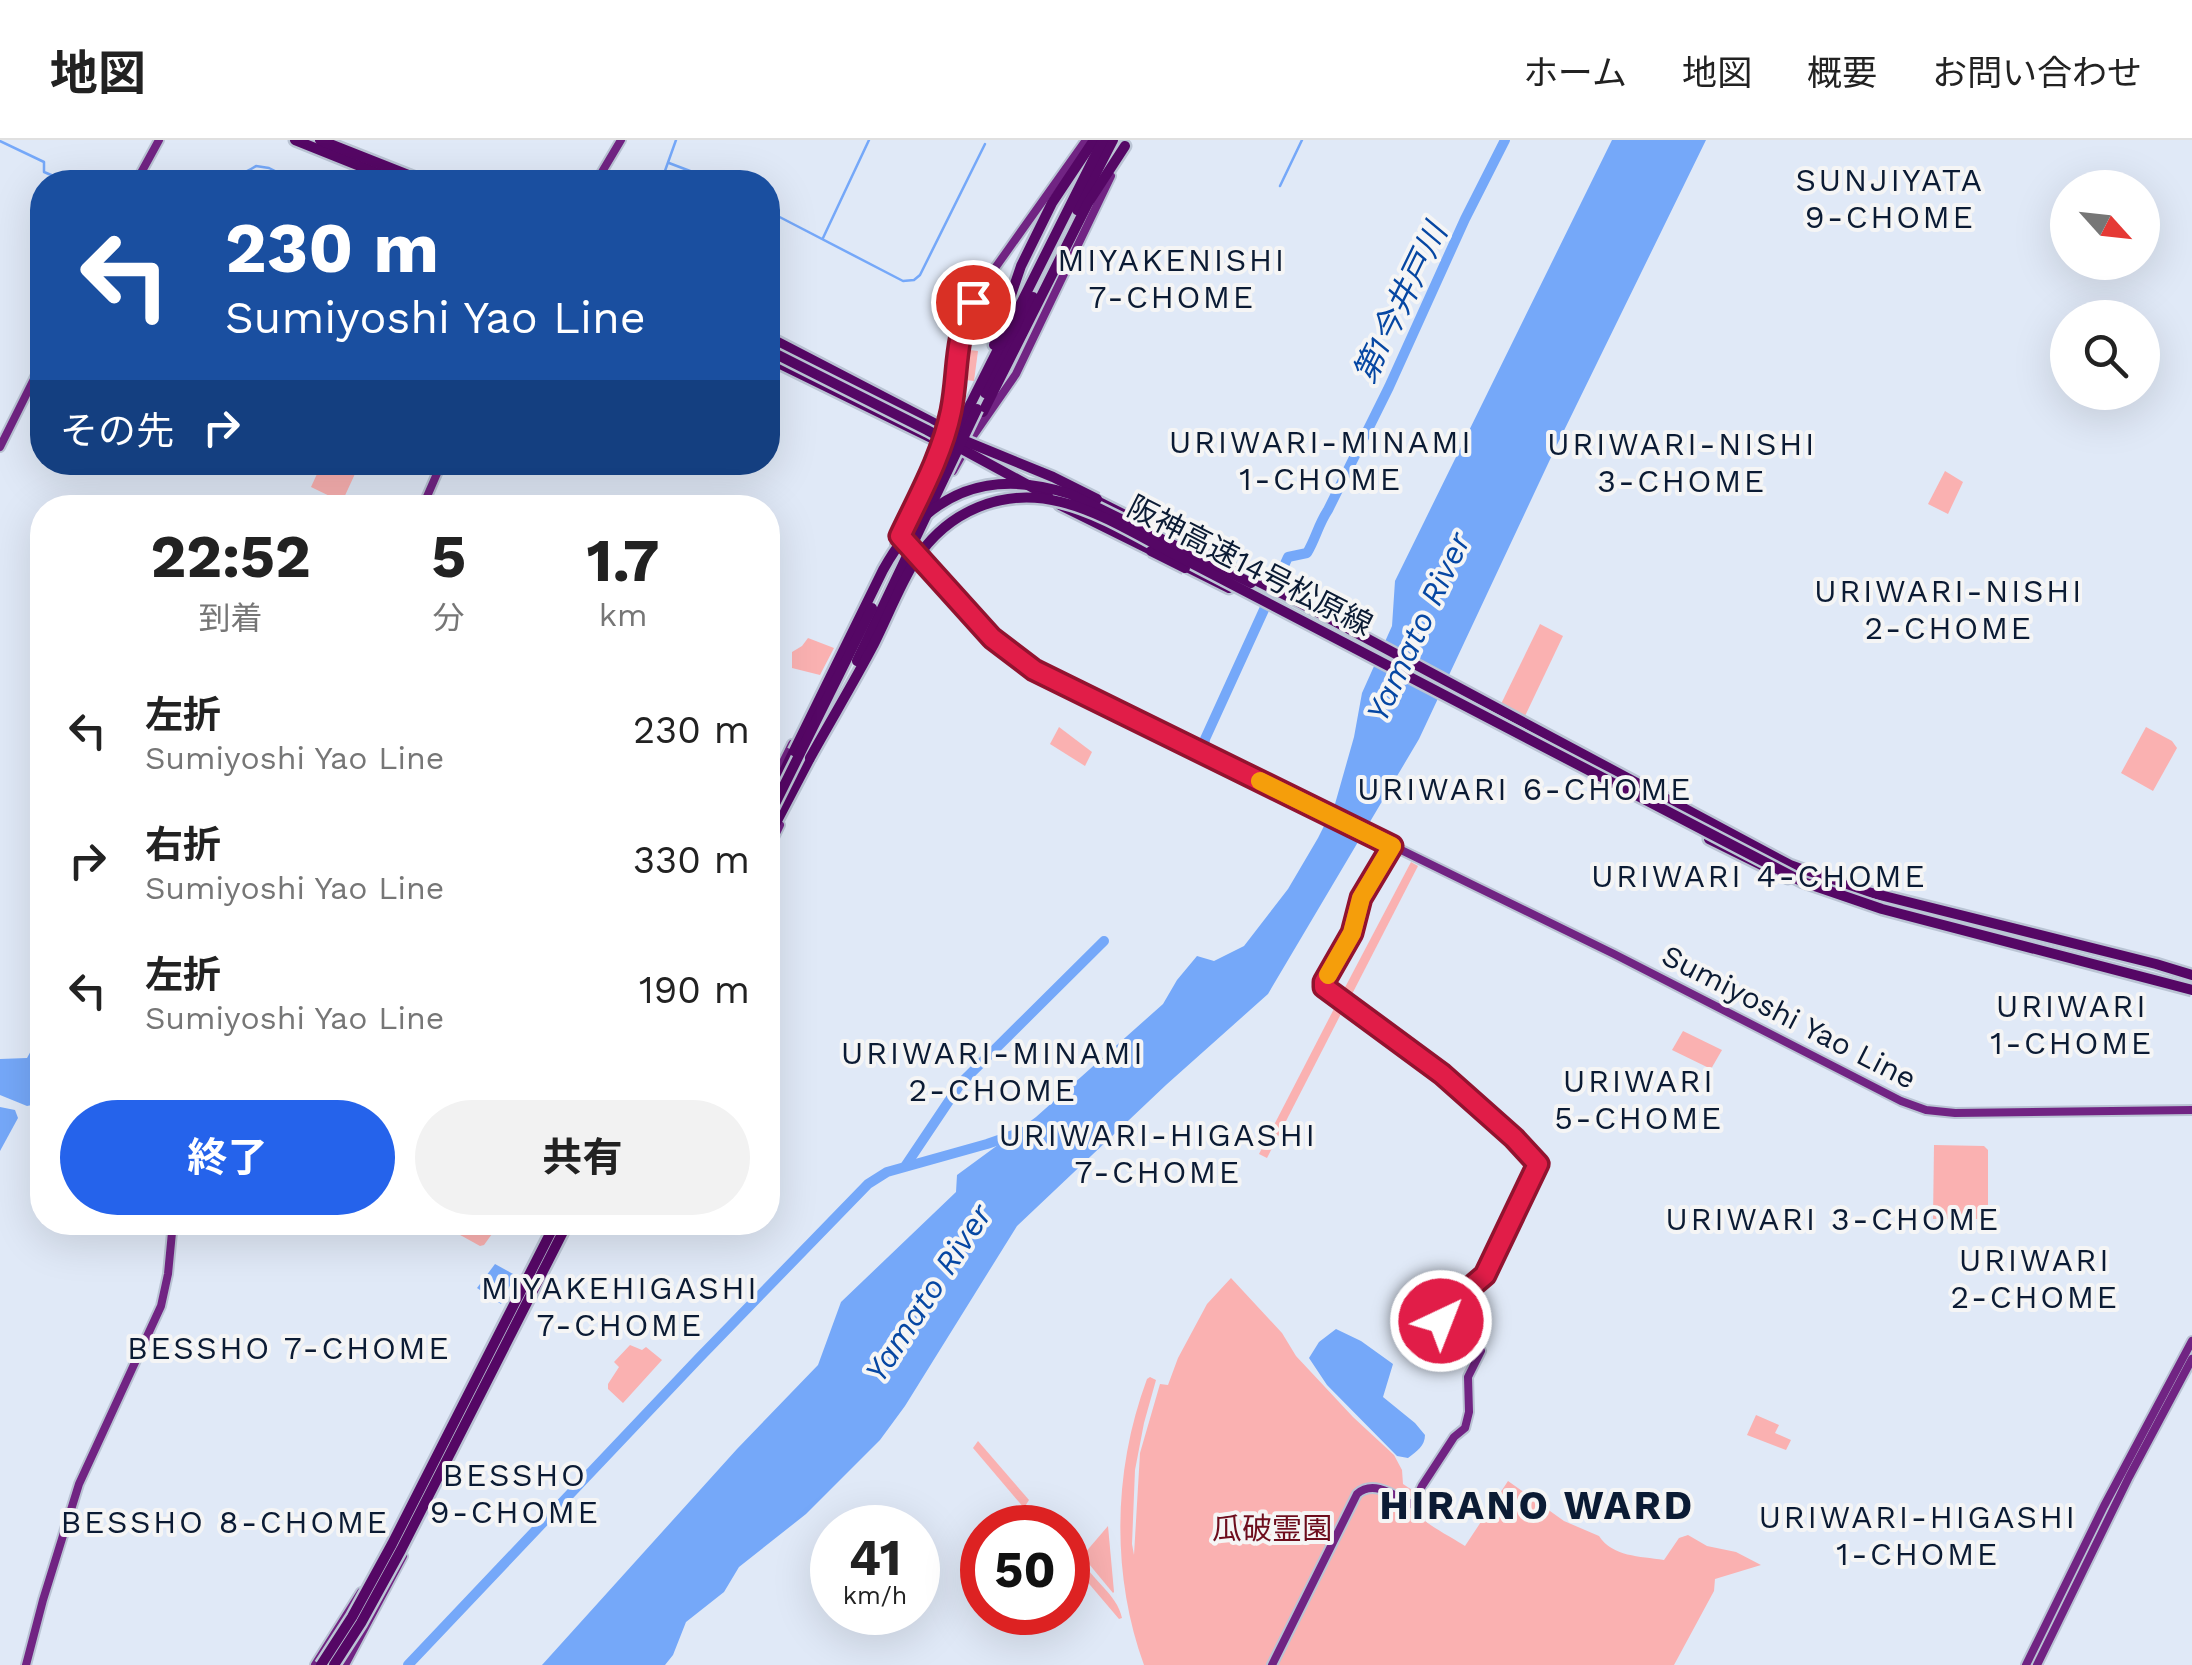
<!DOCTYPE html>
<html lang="ja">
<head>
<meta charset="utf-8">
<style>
	body { margin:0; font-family:"Work Sans","Noto Sans JP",sans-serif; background:#f2f2f2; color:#222; height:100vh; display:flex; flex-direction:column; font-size:38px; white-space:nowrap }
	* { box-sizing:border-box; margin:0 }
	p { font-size:32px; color:#767676 }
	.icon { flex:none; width:55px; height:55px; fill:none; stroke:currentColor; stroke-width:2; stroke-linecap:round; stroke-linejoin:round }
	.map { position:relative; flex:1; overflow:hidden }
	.details { position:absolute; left:30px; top:355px; width:750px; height:740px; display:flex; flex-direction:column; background:#fff; border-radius:40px; box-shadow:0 10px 40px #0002 }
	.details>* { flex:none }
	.guide { position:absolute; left:30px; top:30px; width:750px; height:305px; border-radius:40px; box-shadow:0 10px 40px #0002; background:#1a4fa0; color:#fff; overflow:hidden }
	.needle { width:65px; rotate:117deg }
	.fabs { position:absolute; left:2050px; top:30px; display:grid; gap:20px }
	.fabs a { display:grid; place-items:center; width:110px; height:110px; border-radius:50%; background:#fff; box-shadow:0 10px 40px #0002; font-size:50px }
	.speed { position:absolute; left:810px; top:1365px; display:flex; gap:20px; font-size:50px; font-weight:700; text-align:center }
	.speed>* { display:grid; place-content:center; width:130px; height:130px; border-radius:50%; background:#fff; box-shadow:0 10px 40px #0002; line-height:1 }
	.speed small { font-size:25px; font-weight:400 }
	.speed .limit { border:15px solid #d22; background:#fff; color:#111 }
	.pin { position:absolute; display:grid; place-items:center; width:85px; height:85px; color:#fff; margin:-42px; border:5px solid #fff; border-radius:50%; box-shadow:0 2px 10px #0007 }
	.me { position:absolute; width:110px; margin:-55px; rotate:43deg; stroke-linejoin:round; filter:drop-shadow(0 0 8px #0008) }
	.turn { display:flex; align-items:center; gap:35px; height:210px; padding:0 30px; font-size:45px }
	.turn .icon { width:130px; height:130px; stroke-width:2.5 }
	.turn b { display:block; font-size:70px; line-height:85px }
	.then { display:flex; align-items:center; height:95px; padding:0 30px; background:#0003; gap:20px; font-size:38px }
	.eta { display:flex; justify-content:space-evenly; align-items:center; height:170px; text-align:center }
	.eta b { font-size:60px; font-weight:700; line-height:70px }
	.primary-button { display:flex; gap:20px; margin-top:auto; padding:20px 30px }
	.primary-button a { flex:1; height:115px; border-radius:60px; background:#2563eb; color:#fff; font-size:40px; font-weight:700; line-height:115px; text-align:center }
	.primary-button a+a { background:#f2f2f2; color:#222 }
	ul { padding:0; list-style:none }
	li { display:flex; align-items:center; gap:30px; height:130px; padding:0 30px }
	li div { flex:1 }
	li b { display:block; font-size:38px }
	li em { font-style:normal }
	header { display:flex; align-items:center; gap:60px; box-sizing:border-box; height:140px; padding:0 50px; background:#fff; border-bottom:2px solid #e0e0e0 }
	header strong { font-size:48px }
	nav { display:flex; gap:55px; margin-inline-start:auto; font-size:35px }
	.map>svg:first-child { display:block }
</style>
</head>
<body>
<header>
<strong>地図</strong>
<nav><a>ホーム</a><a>地図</a><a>概要</a><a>お問い合わせ</a></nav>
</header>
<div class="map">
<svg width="2192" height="1525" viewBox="0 0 2192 1525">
	<rect width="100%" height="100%" fill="#e0e9f7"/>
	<g fill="#fab1b1">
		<polygon points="961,209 978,211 974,241 957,239"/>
		<polygon points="322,323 360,323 342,362 311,347"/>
		<polygon points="1945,331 1963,342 1948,374 1928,364"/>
		<polygon points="1540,484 1563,496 1525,576 1501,564"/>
		<polygon points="808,498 834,508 820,535 792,528 792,512 802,506"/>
		<polygon points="1059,587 1092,612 1085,626 1050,604"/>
		<polygon points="2146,587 2172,601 2177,608 2153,651 2121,633"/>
		<polygon points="1411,722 1418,726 1349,860 1341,855"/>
		<polygon points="1338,861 1345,866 1267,1018 1259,1014"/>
		<polygon points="1683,891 1722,910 1711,929 1672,910"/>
		<polygon points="1934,1005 1984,1006 1988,1010 1988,1079 1933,1079"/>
		<polygon points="460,1082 491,1083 497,1087 484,1105 480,1106 453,1091"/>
		<path d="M 1231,1138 L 1282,1193 L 1296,1216 L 1353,1277 L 1394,1315 L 1402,1330 L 1403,1344 L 1415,1352 C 1412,1360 1409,1362 1413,1369 C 1419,1381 1453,1398 1465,1406 L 1508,1341 L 1564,1381 L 1599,1396 C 1613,1417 1639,1416 1664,1420 L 1679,1398 L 1688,1395 L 1707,1406 L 1736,1412 L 1761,1425 L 1715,1439 L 1714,1451 L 1674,1525 L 1144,1525 C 1111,1434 1113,1330 1147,1239 L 1150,1237 L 1156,1240 L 1144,1283 L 1135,1330 L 1132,1404 L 1134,1415 L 1140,1313 L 1160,1244 L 1168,1245 L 1178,1218 L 1207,1164 Z"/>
		<polygon points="630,1205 642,1210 646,1207 662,1220 623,1263 608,1249 608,1244 619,1227 614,1222"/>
		<polygon points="1756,1275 1779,1285 1775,1293 1791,1300 1786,1310 1747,1295"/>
		<polygon points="978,1301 1029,1360 1024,1368 973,1308"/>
		<polygon points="1108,1386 1114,1452 1113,1453 1089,1424 1084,1414"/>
		<polygon points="974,1390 982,1394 982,1425 962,1415"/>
		<path d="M 1081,1417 C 1090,1440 1117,1453 1122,1478 L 1119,1479 L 1079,1432 L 1070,1426 Z"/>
	</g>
	<g fill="#75a8f9">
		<polygon points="1612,0 1706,0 1554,311 1419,599 1268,854 1166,945 1017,1086 905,1266 880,1300 806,1374 739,1427 724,1452 686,1482 673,1515 665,1525 542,1525 737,1309 818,1225 841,1162 956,1052 957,1035 1036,977 1163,864 1177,840 1197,816 1214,821 1244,806 1288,749 1318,698 1335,664 1354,597 1362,553 1392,486 1395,441"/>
		<polygon points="42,891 42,963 27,966 0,955 0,919 27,918"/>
		<polygon points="0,967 15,970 18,978 0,1011"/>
		<polygon points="495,1124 515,1135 501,1164 477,1148"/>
		<path d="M 1336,1189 L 1361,1201 L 1393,1224 L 1383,1257 L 1415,1283 L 1425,1295 C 1425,1306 1417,1311 1408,1318 L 1397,1316 L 1327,1245 L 1309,1218 L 1319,1202 Z"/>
	</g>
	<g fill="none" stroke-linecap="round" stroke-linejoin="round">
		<g stroke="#75a8f9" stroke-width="2.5">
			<polyline points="0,1 44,22 44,32 68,42"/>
			<polyline points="669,23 719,42"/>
			<path d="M 204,42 L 213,32 C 231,37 241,36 256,26 L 269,28 L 297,42"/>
			<polyline points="661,42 676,0"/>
			<polyline points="1280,46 1302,0"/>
			<polyline points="768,71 903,141 914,140 920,135 985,4"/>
			<polyline points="823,98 869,0"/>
		</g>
		<g stroke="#75a8f9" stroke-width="10">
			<path d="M 1204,608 L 1205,599 L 1288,417 L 1307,413 C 1316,398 1318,385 1328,370 L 1389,247 L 1465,79 L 1505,0"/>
			<polyline points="906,1025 961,943 1104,801"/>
			<polyline points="408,1525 699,1218 868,1044 887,1032 987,1004 1022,992"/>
		</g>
		<defs>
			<g id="major">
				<polyline points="136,42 159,0"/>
				<polyline points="596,42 621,0"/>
				<polyline points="0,307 42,223"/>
				<polyline points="953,331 971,299 1016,234 1111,36"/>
				<polyline points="422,368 442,322"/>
				<path d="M 895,405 C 916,363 939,320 950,274 C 957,246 953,216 962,188 C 965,176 973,164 978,152 L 1086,0"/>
				<path d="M 916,415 C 956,458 992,505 1043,535 L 1614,814 L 1901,961 L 1926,970 L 1955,973 L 2192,970"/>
				<polyline points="768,652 792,604"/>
				<polyline points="768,710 780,685"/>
				<polyline points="26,1525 43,1460 79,1344 161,1166 168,1134 173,1082"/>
				<polyline points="315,1525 361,1452"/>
				<polyline points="345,1525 403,1416"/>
				<path d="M 1272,1525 L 1357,1354 C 1374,1339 1395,1356 1413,1365 L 1422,1346 L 1454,1297 L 1465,1288 L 1469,1272 L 1468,1237 L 1481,1211 L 1441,1181 L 1440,1175 L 1485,1135 L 1537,1023 L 1514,998 L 1442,934 L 1324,847 L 1324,842 L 1352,793 L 1361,758 L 1392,706"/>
				<polyline points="2026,1525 2104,1366 2192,1201"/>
				<polyline points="2037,1525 2129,1337 2192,1219"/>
			</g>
			<g id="highway">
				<polyline points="295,0 400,42"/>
				<polyline points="320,0 426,42"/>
				<polyline points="1077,70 1113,0"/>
				<polyline points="768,197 953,293"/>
				<polyline points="994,205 1021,126 1052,63 1094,0"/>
				<polyline points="768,218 952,308"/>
				<polyline points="985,253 1033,157"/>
				<polyline points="970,265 1103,0"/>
				<polyline points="983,272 1088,63 1125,6"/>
				<polyline points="1091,358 1295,460 1790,725 1856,749 2156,824 2192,835"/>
				<polyline points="1060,365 1157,413"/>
				<polyline points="1181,424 1229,448"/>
				<polyline points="768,664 794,611"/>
				<polyline points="768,698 810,618"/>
				<polyline points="1709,699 1788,738"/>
			</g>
		</defs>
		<use href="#major" stroke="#bac4d4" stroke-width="12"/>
		<use href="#highway" stroke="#bac4d4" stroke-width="15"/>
		<use href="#major" stroke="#712483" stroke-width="8"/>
		<use href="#highway" stroke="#550765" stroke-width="10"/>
		<defs>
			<g id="highway-bridge">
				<polyline points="768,210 927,290 1048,356"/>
				<polyline points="943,292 1053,337 1097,359"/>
				<polyline points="912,385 970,265"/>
				<polyline points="1151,411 1185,428"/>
				<polyline points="857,521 977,269"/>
				<path d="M 794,611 L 883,430 C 925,354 986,327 1070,354 L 1251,443"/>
				<path d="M 810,618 C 831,580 854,542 874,504 C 888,476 899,447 915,421 C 947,371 1003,347 1061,362 C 1099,371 1137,395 1172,413 L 1803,742 L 1882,769 L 2192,850"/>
				<polyline points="768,678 872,468"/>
				<polyline points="321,1525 352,1477 392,1404 556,1082"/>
				<polyline points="334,1525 361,1483 401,1410 568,1082"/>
			</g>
		</defs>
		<use href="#highway-bridge" stroke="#bac4d4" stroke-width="15" stroke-linecap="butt"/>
		<use href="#highway-bridge" stroke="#550765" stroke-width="10"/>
	</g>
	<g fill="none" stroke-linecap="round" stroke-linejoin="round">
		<defs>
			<path id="route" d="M 973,162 C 953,202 959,231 951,271 C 942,315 919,356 900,396 L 992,498 L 1034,530 L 1392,706 L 1361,758 L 1352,793 L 1324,842 L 1324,847 L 1442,934 L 1514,998 L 1538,1024 L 1485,1135 L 1444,1170 L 1440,1174 L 1441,1181"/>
		</defs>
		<use href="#route" stroke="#92132f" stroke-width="25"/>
		<use href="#route" stroke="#e11d48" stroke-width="18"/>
		<polyline stroke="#f59e0b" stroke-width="18" points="1260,641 1392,706 1361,758 1352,793 1328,835"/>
	</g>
	<g text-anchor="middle" stroke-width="8" stroke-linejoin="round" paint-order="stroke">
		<g font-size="30" fill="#0b1b34" stroke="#f5f5f5">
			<text transform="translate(1250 426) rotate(27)" y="10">阪神高速14号松原線</text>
			<text transform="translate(1789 877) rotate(27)" y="10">Sumiyoshi Yao Line</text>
		</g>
		<g font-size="30" fill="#6d0d1d" stroke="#f5f5f5">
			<text x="1272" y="1399">瓜破霊園</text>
		</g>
		<g font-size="32" letter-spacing="2.5" fill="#0b1b34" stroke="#f5f5f5">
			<text x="1890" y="51">SUNJIYATA<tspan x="1890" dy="37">9-CHOME</tspan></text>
			<text x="1172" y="131">MIYAKENISHI<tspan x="1172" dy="37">7-CHOME</tspan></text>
			<text x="1321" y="313">URIWARI-MINAMI<tspan x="1321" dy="37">1-CHOME</tspan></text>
			<text x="1682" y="315">URIWARI-NISHI<tspan x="1682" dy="37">3-CHOME</tspan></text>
			<text x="1949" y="462">URIWARI-NISHI<tspan x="1949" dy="37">2-CHOME</tspan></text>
			<text x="1525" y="660">URIWARI 6-CHOME</text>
			<text x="1759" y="747">URIWARI 4-CHOME</text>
			<text x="2072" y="877">URIWARI<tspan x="2072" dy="37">1-CHOME</tspan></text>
			<text x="993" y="924">URIWARI-MINAMI<tspan x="993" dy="37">2-CHOME</tspan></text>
			<text x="1639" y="952">URIWARI<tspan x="1639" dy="37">5-CHOME</tspan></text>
			<text x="1158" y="1006">URIWARI-HIGASHI<tspan x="1158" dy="37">7-CHOME</tspan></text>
			<text x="1833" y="1090">URIWARI 3-CHOME</text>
			<text x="2035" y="1131">URIWARI<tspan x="2035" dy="37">2-CHOME</tspan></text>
			<text x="620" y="1159">MIYAKEHIGASHI<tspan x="620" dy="37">7-CHOME</tspan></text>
			<text x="289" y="1219">BESSHO 7-CHOME</text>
			<text x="515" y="1346">BESSHO<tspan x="515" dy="37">9-CHOME</tspan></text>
			<text x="1918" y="1388">URIWARI-HIGASHI<tspan x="1918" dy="37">1-CHOME</tspan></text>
			<text x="225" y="1393">BESSHO 8-CHOME</text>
		</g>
		<g font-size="32" font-style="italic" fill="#0647a3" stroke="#f5f5f5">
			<text transform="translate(1400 163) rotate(-64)" y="11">第1今井戸川</text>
			<text transform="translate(1418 487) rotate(-65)" y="11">Yamato River</text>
			<text transform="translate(928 1153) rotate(-57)" y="11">Yamato River</text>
		</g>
		<g font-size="40" font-weight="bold" letter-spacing="2.5" fill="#0b1b34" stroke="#f5f5f5">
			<text x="1537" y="1379">HIRANO WARD</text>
		</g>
	</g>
</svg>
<div class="fabs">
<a><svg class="needle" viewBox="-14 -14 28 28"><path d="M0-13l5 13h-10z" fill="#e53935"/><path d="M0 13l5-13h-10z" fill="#767676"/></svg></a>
<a><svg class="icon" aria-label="search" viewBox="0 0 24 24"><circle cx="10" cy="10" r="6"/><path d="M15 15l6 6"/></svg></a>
</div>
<div class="speed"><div>41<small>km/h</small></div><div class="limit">50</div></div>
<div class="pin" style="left:973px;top:162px;background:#d93025"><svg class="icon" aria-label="arrive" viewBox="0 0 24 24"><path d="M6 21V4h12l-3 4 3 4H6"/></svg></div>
<svg class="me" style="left:1441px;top:1181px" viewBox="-20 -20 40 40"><circle r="17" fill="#e11d48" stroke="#fff" stroke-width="3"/><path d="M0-11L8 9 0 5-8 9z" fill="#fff"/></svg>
<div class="guide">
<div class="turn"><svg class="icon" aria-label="left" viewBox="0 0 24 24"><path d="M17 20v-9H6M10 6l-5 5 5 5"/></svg><div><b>230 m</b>Sumiyoshi Yao Line</div></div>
<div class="then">その先<svg class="icon" aria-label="right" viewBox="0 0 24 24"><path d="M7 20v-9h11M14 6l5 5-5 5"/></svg></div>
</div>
<section class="details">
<div class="eta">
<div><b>22:52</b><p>到着</p></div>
<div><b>5</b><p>分</p></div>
<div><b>1.7</b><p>km</p></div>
</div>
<ul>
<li><svg class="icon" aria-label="left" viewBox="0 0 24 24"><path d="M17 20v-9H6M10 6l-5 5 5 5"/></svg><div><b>左折</b><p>Sumiyoshi Yao Line</p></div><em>230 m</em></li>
<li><svg class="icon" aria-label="right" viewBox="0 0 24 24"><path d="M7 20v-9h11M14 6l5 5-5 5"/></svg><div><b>右折</b><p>Sumiyoshi Yao Line</p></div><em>330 m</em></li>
<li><svg class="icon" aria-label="left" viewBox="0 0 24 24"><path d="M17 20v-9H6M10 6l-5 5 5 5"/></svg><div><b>左折</b><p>Sumiyoshi Yao Line</p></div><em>190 m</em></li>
</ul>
<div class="primary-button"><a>終了</a><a>共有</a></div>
</section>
</div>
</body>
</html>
